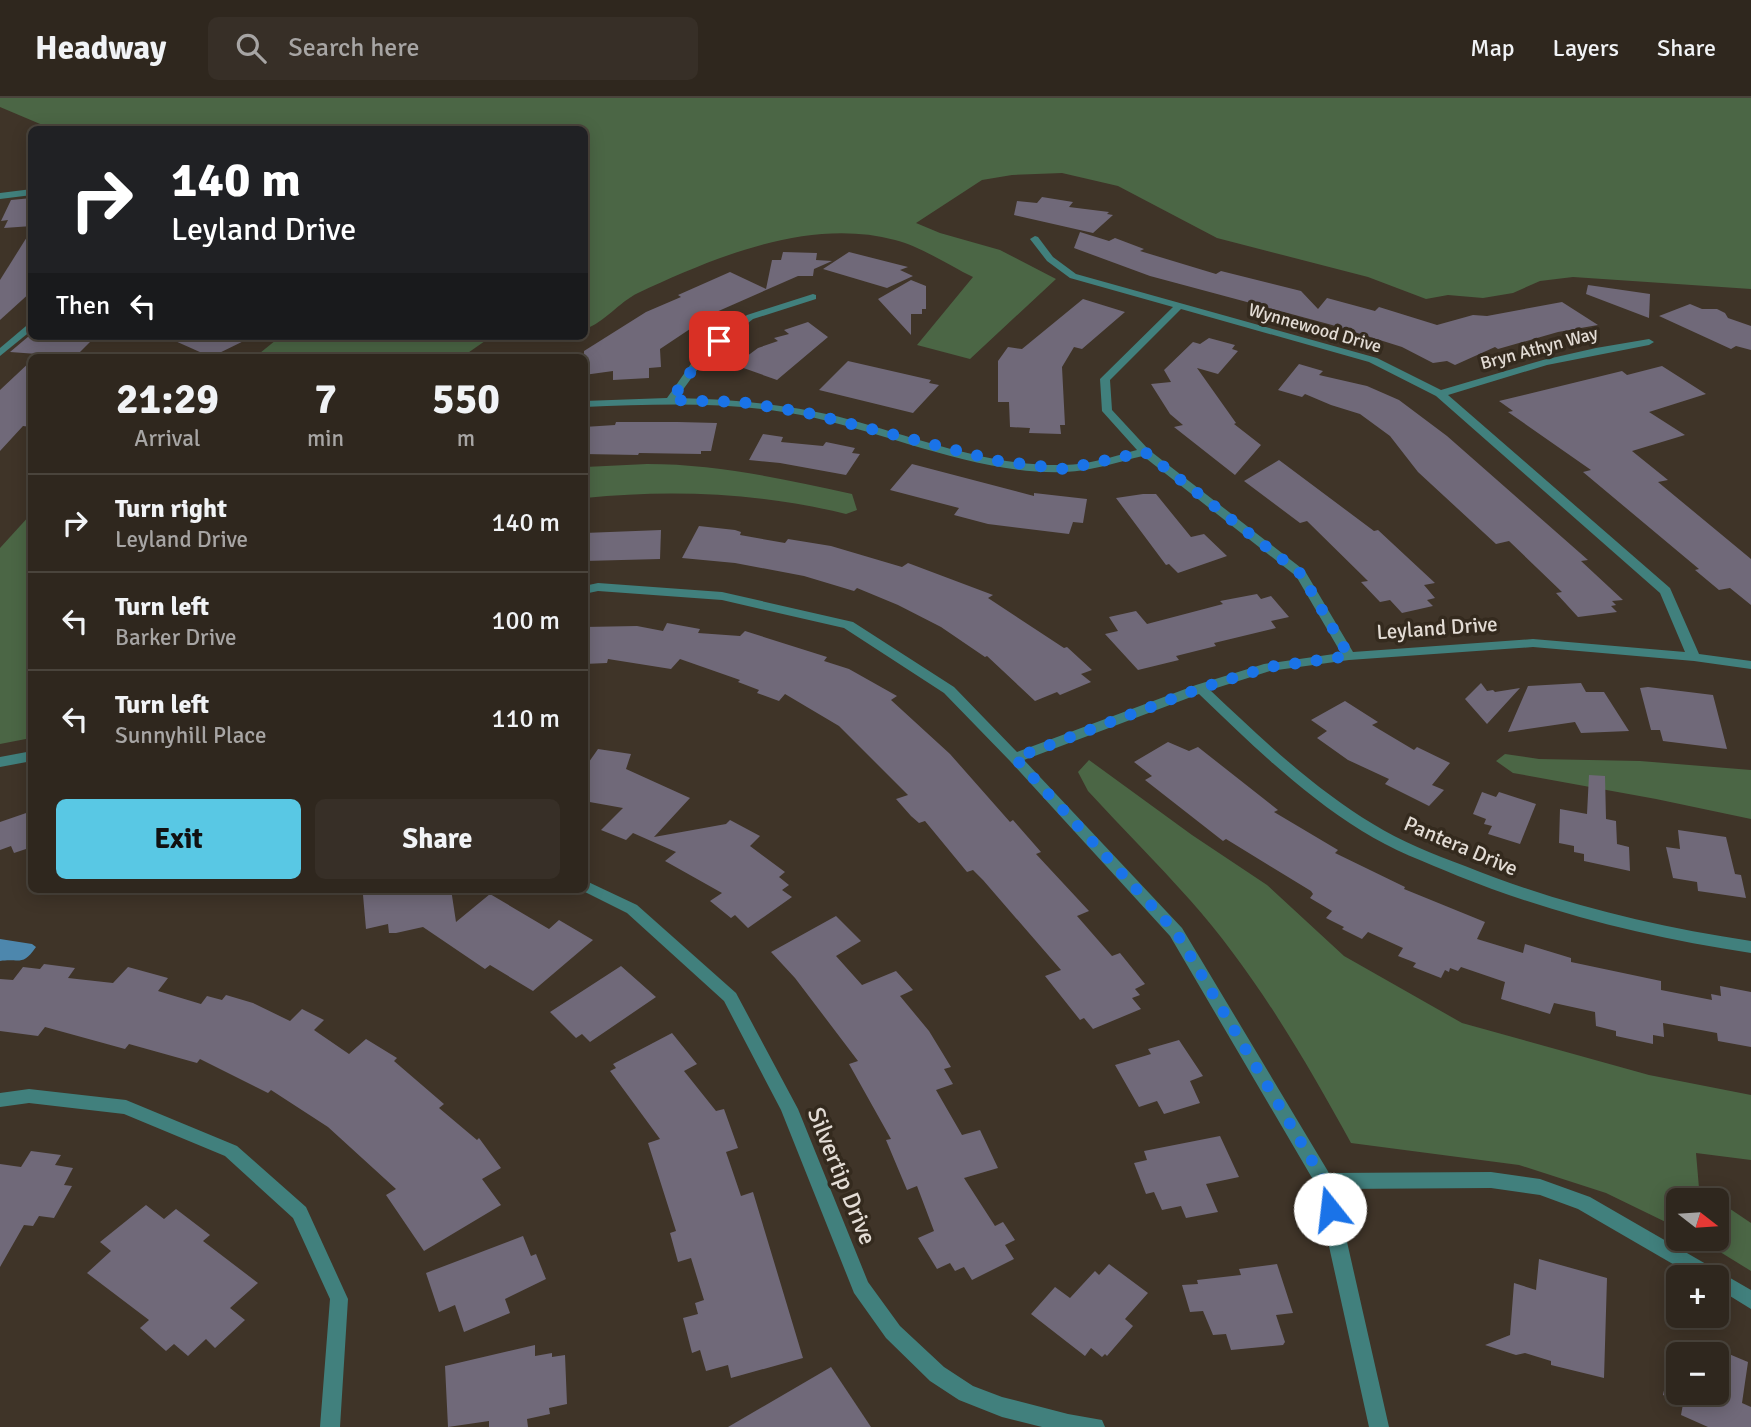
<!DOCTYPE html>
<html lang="en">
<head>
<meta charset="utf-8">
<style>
	body { margin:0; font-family:Signika,sans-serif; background:#372f27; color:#f1f3f6; height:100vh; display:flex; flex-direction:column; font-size:26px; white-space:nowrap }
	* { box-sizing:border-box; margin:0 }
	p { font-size:23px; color:#a7a5a4 }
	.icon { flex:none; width:38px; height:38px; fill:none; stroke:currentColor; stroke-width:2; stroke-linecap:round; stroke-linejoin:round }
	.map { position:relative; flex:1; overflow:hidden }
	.drawer { position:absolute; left:28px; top:256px; width:560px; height:539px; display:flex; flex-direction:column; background:#2f271e; border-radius:10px; box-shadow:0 4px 18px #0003,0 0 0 2px #4a443c }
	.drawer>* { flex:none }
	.banner { position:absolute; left:28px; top:28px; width:560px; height:214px; border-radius:10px; box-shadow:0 4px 18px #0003,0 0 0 2px #4a443c; background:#202124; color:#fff; overflow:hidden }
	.needle { width:46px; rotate:107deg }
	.fabs { position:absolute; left:1666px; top:1090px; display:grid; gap:14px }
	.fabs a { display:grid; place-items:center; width:63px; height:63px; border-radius:10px; background:#2f271e; box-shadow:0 4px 18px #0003,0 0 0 2px #4a443c; font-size:35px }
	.pin { position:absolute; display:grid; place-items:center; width:60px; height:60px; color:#fff; margin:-30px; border-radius:14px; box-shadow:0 4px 10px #0006 }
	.me { position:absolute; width:77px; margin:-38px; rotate:344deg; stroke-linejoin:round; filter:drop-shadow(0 0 5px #0008) }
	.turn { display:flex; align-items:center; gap:24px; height:147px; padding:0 28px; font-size:32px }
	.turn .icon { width:91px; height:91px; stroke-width:2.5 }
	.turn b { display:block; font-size:49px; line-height:60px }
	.then { display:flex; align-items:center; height:66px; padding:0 28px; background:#0003; gap:14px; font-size:26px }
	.eta { display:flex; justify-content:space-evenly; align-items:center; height:119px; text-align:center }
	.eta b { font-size:42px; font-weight:700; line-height:49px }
	.cta { display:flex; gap:14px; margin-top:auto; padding:14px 28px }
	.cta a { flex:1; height:80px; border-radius:10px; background:#59c8e4; color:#111; font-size:28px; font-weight:700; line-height:80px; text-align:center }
	.cta a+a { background:#372f27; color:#f1f3f6 }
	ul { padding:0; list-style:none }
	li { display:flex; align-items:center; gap:21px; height:98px; padding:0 28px; border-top:2px solid #4a443c }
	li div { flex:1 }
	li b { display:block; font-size:26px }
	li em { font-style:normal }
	header { display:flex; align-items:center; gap:42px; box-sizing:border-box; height:98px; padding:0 35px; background:#2f271e; border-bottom:2px solid #4a443c }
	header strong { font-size:33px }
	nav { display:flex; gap:38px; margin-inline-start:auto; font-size:24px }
	.search { width:490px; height:63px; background:#372f27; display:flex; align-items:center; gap:18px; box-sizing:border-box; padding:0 24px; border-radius:10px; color:#a7a5a4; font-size:26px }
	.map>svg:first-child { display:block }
</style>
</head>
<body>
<header>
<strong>Headway</strong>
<div class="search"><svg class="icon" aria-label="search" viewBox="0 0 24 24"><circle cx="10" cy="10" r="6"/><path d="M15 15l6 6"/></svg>Search here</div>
<nav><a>Map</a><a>Layers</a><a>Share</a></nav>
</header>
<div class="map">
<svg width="1751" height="1329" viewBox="0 0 1751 1329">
	<rect width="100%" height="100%" fill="#3f3428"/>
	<g fill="#4b6645">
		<path d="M 0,0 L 1751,0 L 1751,191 L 1573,179 L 1540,183 L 1513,195 L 1483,200 L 1448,197 L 1426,201 L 1368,179 L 1217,140 L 1118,88 L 1062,75 L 1012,77 L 982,82 L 916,125 L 940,135 L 1000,152 L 1056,181 L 970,261 L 917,247 L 973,179 C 950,168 920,148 895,142 C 810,119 715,159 638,195 C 619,204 604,225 585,231 L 584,32 L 52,31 L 0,9 Z"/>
		<polygon points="281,238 523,238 485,243 462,259 255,259"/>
		<path d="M 647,366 C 717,366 783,381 852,396 L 857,412 L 846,416 C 760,395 673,391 585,400 L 585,369 Z"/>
		<polygon points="31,416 31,640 0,646 0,450"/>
		<polygon points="1505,656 1539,661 1640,663 1751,672 1751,721 1656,701 1513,675 1496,663"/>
		<path d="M 1089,662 L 1192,737 L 1267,787 L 1344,858 L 1462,925 L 1649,977 L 1751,997 L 1751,1062 L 1696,1055 L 1699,1090 L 1751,1125 L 1751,1173 L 1699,1141 L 1717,1141 L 1717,1102 L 1678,1102 L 1678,1130 L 1606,1095 L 1519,1067 L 1351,1045 C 1305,961 1254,874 1190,802 C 1157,765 1122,730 1088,693 L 1078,674 Z"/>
	</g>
	<path fill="#4d87ad" d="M 0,841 L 32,846 L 36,849 C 22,869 20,860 0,863 Z"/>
	<g fill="#706979">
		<polygon points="1042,99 1073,104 1069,109 1109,114 1107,116 1113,117 1093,135 1014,117 1017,103 1037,105"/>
		<polygon points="32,100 32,128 4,130 8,122 1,123 11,102"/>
		<polygon points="32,131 32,193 0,222 0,182"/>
		<polygon points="1080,134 1109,143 1115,140 1144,151 1140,153 1216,176 1221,173 1301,193 1318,211 1327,200 1375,213 1379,209 1437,227 1473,217 1487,218 1562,204 1598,227 1558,234 1498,251 1495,249 1455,267 1447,263 1433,265 1402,249 1332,227 1150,178 1074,150"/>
		<polygon points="783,154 817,155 816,162 832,163 814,171 813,178 798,178 714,215 660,251 661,269 649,270 649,280 613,282 613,273 584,277 584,253 646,214 681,199 678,197 730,174 766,191 772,162 781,162"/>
		<polygon points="849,154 908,169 900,172 913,178 887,190 823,171"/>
		<polygon points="911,182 926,188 926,211 922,211 922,216 911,216 911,237 878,201"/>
		<polygon points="1588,187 1650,196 1649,220 1586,196"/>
		<polygon points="1083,201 1125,214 1082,251 1074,249 1062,269 1065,327 1060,327 1061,336 1029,335 1030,330 1010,329 1009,304 998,304 998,263 1008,249 1022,251"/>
		<polygon points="1690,206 1702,211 1717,211 1725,215 1728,220 1751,228 1751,252 1736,248 1731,251 1659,218"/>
		<polygon points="808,224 828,239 777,282 735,267 758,250 778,243 774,240 789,236 784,232"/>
		<polygon points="29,238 96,238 75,259 34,259 37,256 10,254"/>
		<polygon points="164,238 254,238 211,259"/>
		<polygon points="1209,240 1235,247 1232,251 1238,253 1218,276 1197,270 1236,325 1234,326 1261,347 1235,377 1174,329 1183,327 1170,316 1151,286 1171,284 1164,272 1193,244 1200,246"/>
		<polygon points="32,262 32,329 23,328 0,353 0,292"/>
		<polygon points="848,263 931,282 929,285 939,287 913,315 819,292"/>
		<polygon points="1299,266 1323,273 1319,277 1367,288 1399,302 1447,338 1588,462 1581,463 1623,502 1612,503 1616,507 1611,508 1617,514 1578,519 1556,495 1562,494 1509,443 1496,446 1418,374 1390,338 1360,316 1331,307 1305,296 1302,299 1278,292"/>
		<polygon points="1662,268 1706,296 1649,314 1685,337 1632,353 1668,382 1658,384 1751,461 1751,507 1730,490 1719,492 1695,472 1699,471 1583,374 1591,372 1508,314 1513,313 1499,303 1622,273 1627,277"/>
		<polygon points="616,324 678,324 717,325 711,353 701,353 701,356 639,355 638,357 584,356 584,329 615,327"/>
		<polygon points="763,336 783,339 781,344 823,348 826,344 855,350 852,355 860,356 846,377 780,365 749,362"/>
		<polygon points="1279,362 1374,433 1378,432 1421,472 1435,485 1424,487 1435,500 1427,502 1433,508 1402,515 1390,502 1380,504 1361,484 1368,483 1307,423 1300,425 1244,383"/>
		<polygon points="912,366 1034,398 1034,395 1087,401 1083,425 1073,424 1069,436 988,426 954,417 959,410 890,392"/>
		<polygon points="1143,396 1156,396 1191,439 1204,436 1227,458 1178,475 1169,466 1166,467 1116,400"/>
		<polygon points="699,428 735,432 741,434 740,437 785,445 788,441 831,448 902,469 908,465 993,497 988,500 1064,550 1067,549 1092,572 1081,576 1091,584 1060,597 1057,594 1035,603 987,558 985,559 941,529 898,507 857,490 854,493 804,478 735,465 682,460"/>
		<polygon points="661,432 660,461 584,463 584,435"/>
		<polygon points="1257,496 1261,501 1271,498 1289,519 1271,523 1276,530 1214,545 1216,548 1176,558 1179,562 1138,572 1105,536 1118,533 1109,519 1136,513 1147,526 1223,506 1220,503"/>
		<polygon points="667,525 700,531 698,535 740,538 745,533 827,559 824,563 849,571 897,598 891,602 950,656 1010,724 1013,722 1041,754 1036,756 1089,813 1077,818 1112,858 1120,855 1145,886 1135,891 1140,897 1132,900 1141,911 1093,931 1084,920 1080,922 1045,878 1061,872 983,782 973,772 967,774 925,723 919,725 911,718 896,701 908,697 839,628 785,596 779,603 757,595 759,592 738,584 740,582 680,561 671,571 608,561 607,565 584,566 584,529 637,528 663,533"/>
		<polygon points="1481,585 1487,593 1493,592 1495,594 1520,590 1487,626 1465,601"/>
		<polygon points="1581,585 1586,594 1604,594 1629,633 1581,635 1575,624 1508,634 1528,588"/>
		<polygon points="1648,589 1713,597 1727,651 1663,643 1660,632 1651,632 1640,590"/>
		<polygon points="1345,603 1378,624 1372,627 1414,652 1417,649 1450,665 1432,687 1444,692 1429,708 1385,686 1389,681 1348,662 1317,640 1327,633 1311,622"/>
		<polygon points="1168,644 1189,653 1198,649 1278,712 1274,714 1338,752 1335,755 1405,789 1404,791 1485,824 1477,841 1523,855 1525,846 1571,860 1571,864 1661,883 1661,892 1712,902 1711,896 1721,898 1720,888 1751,894 1751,949 1718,943 1717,935 1663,925 1664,939 1653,937 1653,946 1616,938 1616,933 1596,928 1595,914 1554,905 1550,916 1501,901 1505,884 1461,869 1458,873 1450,870 1449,874 1445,872 1441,880 1413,869 1416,865 1398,858 1403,850 1368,834 1362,841 1342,831 1344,829 1326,820 1332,813 1310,800 1313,796 1311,793 1226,741 1223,743 1145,682 1152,678 1134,664"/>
		<polygon points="598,651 631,656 626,671 690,700 654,739 726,726 730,722 760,738 750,748 785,774 779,779 789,787 782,792 792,799 748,830 735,817 731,820 710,803 722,795 665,763 676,754 633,735 626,742 601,732 623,710 584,703 584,671"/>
		<polygon points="1589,677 1605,678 1606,721 1616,723 1617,746 1629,749 1630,773 1584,763 1584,756 1574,754 1574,748 1559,745 1560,711 1587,716"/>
		<polygon points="1482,694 1496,699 1499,694 1536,706 1520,746 1488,736 1492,728 1484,726 1486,721 1473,716"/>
		<polygon points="32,713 32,749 14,755 11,748 0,752 0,724"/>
		<polygon points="1678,732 1726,739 1735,776 1741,777 1746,800 1698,793 1697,784 1673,780 1666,749 1680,751"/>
		<polygon points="380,791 451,791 456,824 490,796 549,831 559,822 593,842 533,893 490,867 485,871 423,829 396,835 389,835 388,826 366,831 363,797 380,794"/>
		<polygon points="836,818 861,843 836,858 862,887 896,873 913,892 900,898 929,933 951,969 944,971 953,986 936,992 962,1037 980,1032 998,1070 964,1080 995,1128 1003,1124 1015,1142 1005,1147 1014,1161 972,1182 964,1169 955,1173 950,1165 937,1171 918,1140 934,1133 917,1088 907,1092 886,1042 891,1041 849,966 858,963 795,880 771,854"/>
		<polygon points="44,866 75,870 68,880 113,885 128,869 168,880 158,893 201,906 207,898 222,902 226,897 253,905 290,923 302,911 324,922 314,932 349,956 366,941 397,960 394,963 444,1006 439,1010 477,1042 479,1040 501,1070 482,1081 501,1107 424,1153 386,1097 396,1091 328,1029 271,992 268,995 200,961 197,965 129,946 125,951 45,929 38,938 0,933 0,881 13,882 23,869 40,871"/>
		<polygon points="621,868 656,899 590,944 582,936 576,940 550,914"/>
		<polygon points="672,935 697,966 684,973 716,1013 724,1011 738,1050 726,1054 741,1098 753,1094 803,1260 731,1280 728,1267 706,1273 700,1252 692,1255 683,1220 698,1216 695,1205 704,1202 691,1160 678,1164 670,1135 676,1133 648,1045 660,1041 610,973 616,970 613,966"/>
		<polygon points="1179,942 1203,978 1190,983 1200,1005 1164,1016 1157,1003 1139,1009 1115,967 1151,956 1148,951"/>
		<polygon points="1220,1038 1239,1079 1206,1086 1218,1114 1186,1120 1181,1108 1162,1112 1154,1094 1146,1096 1134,1065 1147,1062 1144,1053"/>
		<polygon points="31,1053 61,1057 55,1067 73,1070 64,1087 72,1088 54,1120 39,1118 33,1128 24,1127 0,1169 0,1066 21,1069"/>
		<polygon points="146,1107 164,1121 176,1111 210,1137 203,1143 258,1185 230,1210 245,1222 215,1250 206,1241 188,1258 174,1246 166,1253 140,1230 149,1222 87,1175 111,1153 100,1144"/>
		<polygon points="523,1138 531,1158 536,1156 546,1181 505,1201 510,1215 464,1234 455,1207 439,1214 426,1175"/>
		<polygon points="1539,1161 1607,1180 1604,1280 1551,1267 1551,1263 1525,1255 1516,1257 1485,1247 1510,1237 1514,1185 1536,1192"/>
		<polygon points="1109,1166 1148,1195 1125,1221 1133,1228 1107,1258 1105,1256 1102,1259 1091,1250 1085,1258 1031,1216 1055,1189 1070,1200 1095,1173 1099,1177"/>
		<polygon points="1277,1166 1293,1215 1276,1217 1285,1244 1283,1247 1231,1252 1226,1236 1213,1237 1203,1213 1190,1214 1182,1187 1198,1186 1197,1182 1241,1177 1239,1171"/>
		<polygon points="1705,1246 1748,1264 1742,1305 1751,1309 1751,1329 1708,1329 1681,1317 1683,1306 1663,1297 1672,1255 1678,1258 1678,1295 1717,1295 1717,1256 1702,1256"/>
		<polygon points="535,1247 535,1258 552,1255 552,1259 565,1257 567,1306 549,1310 550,1316 527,1321 528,1329 489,1329 489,1323 448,1329 445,1268"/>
		<polygon points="831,1269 871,1329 728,1329"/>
	</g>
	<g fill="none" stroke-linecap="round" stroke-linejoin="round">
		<g fill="#41807d" fill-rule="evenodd">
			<polygon points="32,91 32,97 0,101 0,95"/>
			<path d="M 1035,138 L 1038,139 L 1053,159 L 1076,176 L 1377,260 L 1441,292 L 1543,262 L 1596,250 L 1649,241 L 1654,244 L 1649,247 L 1547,267 L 1448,297 L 1670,490 L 1699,556 L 1751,563 L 1751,571 L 1694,563 L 1533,549 L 1349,562 L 1270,573 L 1210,592 C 1261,640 1313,690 1373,726 C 1402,744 1433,756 1465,768 C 1557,805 1652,828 1751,843 L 1751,855 C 1650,840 1553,816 1458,778 C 1425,764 1392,752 1362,733 C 1301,695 1250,645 1199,596 L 1024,662 L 1182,830 L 1329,1075 L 1491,1074 L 1540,1081 L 1590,1099 L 1751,1192 L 1751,1211 L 1717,1190 L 1717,1180 L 1697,1180 L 1578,1111 L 1540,1097 L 1491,1090 L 1335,1091 L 1389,1329 L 1369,1329 L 1315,1085 L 1170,838 L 1010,663 L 944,595 L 844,530 L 722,502 L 598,493 L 584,496 L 584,488 L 598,485 L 722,494 L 853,524 L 954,589 L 1017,654 L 1196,587 L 1264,566 L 1341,555 L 1296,478 L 1143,358 C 1117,364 1092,373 1065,374 C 977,377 887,334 801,317 C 730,303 657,306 584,309 L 584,303 L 667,300 L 700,253 L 747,217 L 813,196 L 816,197 L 816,201 L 753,221 L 708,257 L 677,300 C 731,301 784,306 836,318 C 910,337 987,369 1064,367 C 1089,367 1114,358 1137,352 L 1102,313 L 1100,281 L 1173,209 L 1070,180 L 1047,163 L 1030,141 ZM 1181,211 L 1369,264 L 1436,298 L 1660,495 L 1685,554 L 1533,541 L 1353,554 L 1305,473 L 1149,352 L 1112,312 L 1110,282 Z"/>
			<polygon points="32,223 32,232 0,258 0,250"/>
			<polygon points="32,653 32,663 0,669 0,659"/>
			<polygon points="584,782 637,807 736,895 798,1011 868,1184 900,1228 944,1269 973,1288 1002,1299 1068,1316 1102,1322 1105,1329 1042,1329 1002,1319 959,1302 930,1283 886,1240 854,1195 781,1012 724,903 627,815 579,791 584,791"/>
			<polygon points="29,991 126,1002 237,1048 306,1109 348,1201 340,1329 320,1329 330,1201 293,1120 225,1058 124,1016 29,1005 0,1009 0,995"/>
		</g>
	</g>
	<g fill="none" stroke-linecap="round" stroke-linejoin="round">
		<polyline stroke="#1a73e8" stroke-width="12" stroke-dasharray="0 21.6" points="719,243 704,255 671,302 740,304 803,314 999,363 1064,371 1145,354 1301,476 1349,558 1269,569 1201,590 1015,660 1176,834 1324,1083 1330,1111"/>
	</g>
	<g text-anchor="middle" stroke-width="7" stroke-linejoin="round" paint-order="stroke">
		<g font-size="18" fill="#e3dcd5" stroke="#342a1e">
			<text transform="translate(1315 230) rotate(16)" y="6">Wynnewood Drive</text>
			<text transform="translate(1539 250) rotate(-15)" y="6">Bryn Athyn Way</text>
		</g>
		<g font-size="21" fill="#e3dcd5" stroke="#342a1e">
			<text transform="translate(1437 530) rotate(-4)" y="7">Leyland Drive</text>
			<text transform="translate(1461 748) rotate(23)" y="7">Pantera Drive</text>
		</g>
		<g font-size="24" fill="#e3dcd5" stroke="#342a1e">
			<text transform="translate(842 1078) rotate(68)" y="8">Silvertip Drive</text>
		</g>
	</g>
</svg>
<div class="fabs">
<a><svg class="needle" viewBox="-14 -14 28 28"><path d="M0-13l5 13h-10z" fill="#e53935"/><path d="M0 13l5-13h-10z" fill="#a7a5a4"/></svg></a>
<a>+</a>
<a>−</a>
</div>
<div class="pin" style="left:719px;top:243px;background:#d93025"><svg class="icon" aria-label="arrive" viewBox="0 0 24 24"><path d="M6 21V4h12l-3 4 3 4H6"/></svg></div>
<svg class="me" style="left:1330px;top:1111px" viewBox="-20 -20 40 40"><circle r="19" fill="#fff"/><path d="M0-13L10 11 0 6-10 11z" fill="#1a73e8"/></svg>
<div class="banner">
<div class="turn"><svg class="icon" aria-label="right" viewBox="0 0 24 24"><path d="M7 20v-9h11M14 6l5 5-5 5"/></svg><div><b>140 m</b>Leyland Drive</div></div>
<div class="then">Then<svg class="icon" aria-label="left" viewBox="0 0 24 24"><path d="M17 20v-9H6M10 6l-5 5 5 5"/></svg></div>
</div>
<section class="drawer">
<div class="eta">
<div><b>21:29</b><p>Arrival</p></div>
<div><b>7</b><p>min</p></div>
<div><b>550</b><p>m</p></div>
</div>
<ul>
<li><svg class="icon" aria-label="right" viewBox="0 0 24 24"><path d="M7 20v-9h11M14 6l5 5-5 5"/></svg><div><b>Turn right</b><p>Leyland Drive</p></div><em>140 m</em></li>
<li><svg class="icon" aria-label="left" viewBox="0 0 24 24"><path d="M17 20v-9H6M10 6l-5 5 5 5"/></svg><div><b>Turn left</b><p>Barker Drive</p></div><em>100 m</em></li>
<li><svg class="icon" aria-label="left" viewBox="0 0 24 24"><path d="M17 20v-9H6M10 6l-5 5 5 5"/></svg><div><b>Turn left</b><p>Sunnyhill Place</p></div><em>110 m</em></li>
</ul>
<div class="cta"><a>Exit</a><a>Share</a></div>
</section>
</div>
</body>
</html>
